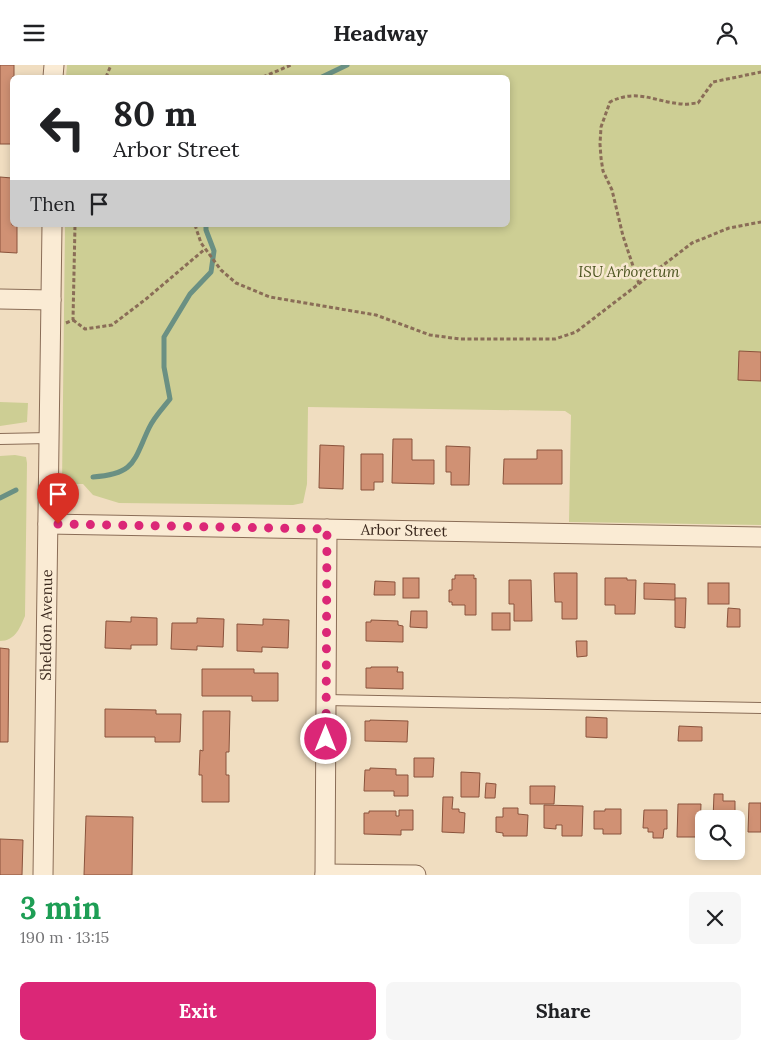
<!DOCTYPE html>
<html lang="en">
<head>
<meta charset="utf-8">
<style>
	body { margin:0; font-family:Lora,serif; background:#f6f6f6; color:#202124; height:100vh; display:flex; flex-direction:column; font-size:19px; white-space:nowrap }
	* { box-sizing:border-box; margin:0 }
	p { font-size:16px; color:#757577 }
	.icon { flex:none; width:28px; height:28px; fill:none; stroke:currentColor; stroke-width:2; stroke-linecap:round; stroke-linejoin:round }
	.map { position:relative; height:810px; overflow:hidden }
	.panel { display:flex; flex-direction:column; background:#fff; flex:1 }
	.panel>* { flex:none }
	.guide { position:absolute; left:10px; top:10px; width:500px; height:152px; border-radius:8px; box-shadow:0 2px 8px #0003; background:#fff; color:#202124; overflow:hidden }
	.controls { position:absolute; left:695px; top:745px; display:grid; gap:10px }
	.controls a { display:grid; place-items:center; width:50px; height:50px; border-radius:8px; background:#fff; box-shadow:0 2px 8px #0003; font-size:25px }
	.pin { position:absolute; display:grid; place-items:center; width:42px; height:42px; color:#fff; margin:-51px -21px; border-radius:50% 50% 50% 0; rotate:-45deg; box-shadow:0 0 5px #0007 }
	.pin .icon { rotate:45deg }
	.me { position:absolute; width:55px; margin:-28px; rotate:0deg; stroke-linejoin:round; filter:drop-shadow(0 0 4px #0008) }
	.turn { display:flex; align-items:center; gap:18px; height:105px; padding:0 20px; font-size:22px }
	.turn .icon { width:65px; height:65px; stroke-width:2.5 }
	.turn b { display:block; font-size:35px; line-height:42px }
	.then { display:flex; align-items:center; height:48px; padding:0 20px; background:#0003; gap:10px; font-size:19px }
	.round { display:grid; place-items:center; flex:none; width:52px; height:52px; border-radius:8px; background:#f6f6f6 }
	.summary { display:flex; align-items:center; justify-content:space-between; height:85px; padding:0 20px }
	h1 { font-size:30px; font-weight:700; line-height:38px; color:#1e9e55 }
	.primary-button { display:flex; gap:10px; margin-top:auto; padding:10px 20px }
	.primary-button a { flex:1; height:58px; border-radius:8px; background:#db2777; color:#fff; font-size:20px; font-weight:700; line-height:58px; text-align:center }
	.primary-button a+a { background:#f6f6f6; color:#202124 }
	header { display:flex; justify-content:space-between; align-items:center; height:65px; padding:0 20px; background:#fff; font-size:22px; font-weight:700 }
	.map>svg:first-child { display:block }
</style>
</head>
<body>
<header><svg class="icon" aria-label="menu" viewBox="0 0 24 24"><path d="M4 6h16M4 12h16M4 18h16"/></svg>Headway<svg class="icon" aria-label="person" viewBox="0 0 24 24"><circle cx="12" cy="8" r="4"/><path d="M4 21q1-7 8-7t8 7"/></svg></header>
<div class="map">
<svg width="761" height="810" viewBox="0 0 761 810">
	<rect width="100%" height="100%" fill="#f0ddc0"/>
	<g fill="#cdce94">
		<polygon points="67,0 761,0 761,460 569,457 571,350 565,346 308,342 307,419 303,438 293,440 119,438 93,430 83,419 62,419 65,160 508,160 508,12 66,12"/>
		<polygon points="0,337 28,338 27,357 0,361"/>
		<path d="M 15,390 L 26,392 L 27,398 L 25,551 C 20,563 15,576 0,576 L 0,391 Z"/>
	</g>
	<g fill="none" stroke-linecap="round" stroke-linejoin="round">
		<g stroke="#6a9083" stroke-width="5">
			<polyline points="322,12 347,0"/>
			<path d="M 93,412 C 135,409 133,397 149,363 C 154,352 163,343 170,334 L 164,302 L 164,272 L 190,229 L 211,207 L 214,186 L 206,165 L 206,160"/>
			<polyline points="0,433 16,425"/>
		</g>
	</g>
	<g fill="#d09174" stroke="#8a533c">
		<polygon points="0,0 14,0 14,12 12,12 12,79 0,79"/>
		<polygon points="0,112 12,113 12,160 17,160 17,188 0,187"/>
		<polygon points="739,286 761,287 761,316 738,315"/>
		<polygon points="393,374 412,374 412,395 434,395 434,419 392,418"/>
		<polygon points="320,380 344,381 343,424 319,423"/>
		<polygon points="446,381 470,382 469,420 451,420 451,407 446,407"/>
		<polygon points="537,385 562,385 562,419 503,419 504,394 537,394"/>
		<polygon points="361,389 383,389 383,417 374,417 374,425 361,425"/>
		<polygon points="554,508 577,508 577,554 562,554 562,537 555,537"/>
		<polygon points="455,510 474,510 474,514 476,513 476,550 465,550 465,540 452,540 452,537 449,537 449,525 452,525 452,514 455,514"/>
		<rect x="403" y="513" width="16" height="20"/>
		<polygon points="605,513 627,513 627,515 636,515 635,549 615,549 615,540 605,540"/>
		<polygon points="509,515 531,515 532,556 514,556 514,539 509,539"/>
		<polygon points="375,516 395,517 395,530 374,530"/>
		<polygon points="644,518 675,519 675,535 644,534"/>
		<rect x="708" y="518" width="21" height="21"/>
		<polygon points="675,533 686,533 685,563 675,562"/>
		<polygon points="728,543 740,544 740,562 727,562"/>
		<polygon points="411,546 427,546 427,563 410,562"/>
		<rect x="492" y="548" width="18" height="17"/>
		<polygon points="131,552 157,553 157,580 131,580 131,584 105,583 106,556 131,557"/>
		<polygon points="197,553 224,554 223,582 197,581 197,585 171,584 172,558 197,558"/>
		<polygon points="263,554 289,555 288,583 262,582 262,587 237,586 237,559 263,560"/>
		<polygon points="371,555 398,556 398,560 403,561 403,577 366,576 366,557 371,557"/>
		<polygon points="576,576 587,576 587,591 577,592"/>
		<polygon points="0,583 9,584 8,677 0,677"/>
		<polygon points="371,602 398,602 397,607 403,607 403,624 366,623 366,603 371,603"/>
		<polygon points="202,604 254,604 254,608 278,608 278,636 252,636 252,631 202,631"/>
		<polygon points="105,644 156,645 156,649 181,649 180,677 155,677 155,672 105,672"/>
		<polygon points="203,646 230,646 229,687 226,687 226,710 229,710 229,737 202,737 202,710 199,710 200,685 203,686"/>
		<polygon points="586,652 607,653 607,673 586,672"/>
		<polygon points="370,655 408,656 407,677 365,676 365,656 370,656"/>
		<polygon points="679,661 702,662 702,676 678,676"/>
		<polygon points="414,693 434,693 433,712 414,712"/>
		<polygon points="370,703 396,704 396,710 408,710 408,731 394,731 394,726 364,726 365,705 370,705"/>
		<polygon points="461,707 480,708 479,732 461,732"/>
		<polygon points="486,718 496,719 495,733 485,733"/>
		<polygon points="530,721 555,721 554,739 530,739"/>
		<polygon points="714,729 723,729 723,736 735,736 735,754 713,754"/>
		<polygon points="443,732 453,732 452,744 459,744 459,747 465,748 464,768 442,767"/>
		<polygon points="749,738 761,738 761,767 748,767"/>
		<polygon points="678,739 701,739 700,766 696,766 696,772 677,772"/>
		<polygon points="544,740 583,741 582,771 562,771 562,760 556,760 556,764 544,763"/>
		<polygon points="503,743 518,743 518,749 528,750 527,771 503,771 503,768 496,767 496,752 503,752"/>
		<polygon points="605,744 621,744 621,769 603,769 603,764 594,764 594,746 605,746"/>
		<polygon points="399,745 413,745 413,765 401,765 401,770 364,769 364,748 369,748 369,746 396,746 396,751 399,751"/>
		<polygon points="644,745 667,745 667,764 664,764 663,773 653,773 653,767 648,767 648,763 643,763"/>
		<polygon points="86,751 133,752 132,810 84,810"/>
		<polygon points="0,774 23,775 22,810 0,810"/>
	</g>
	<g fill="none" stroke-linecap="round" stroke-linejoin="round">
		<defs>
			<g id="service">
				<polyline points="0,374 49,373"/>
				<polyline points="326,635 761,643"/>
			</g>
			<g id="minor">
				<polyline points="53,12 54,0"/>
				<polyline points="0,234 51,235"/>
				<path id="s1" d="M 48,459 L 761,472"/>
				<polyline points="325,809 416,810"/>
				<path id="s2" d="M 43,810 L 52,160"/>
				<polyline points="325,810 327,464"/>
			</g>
		</defs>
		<use href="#service" stroke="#8a6d57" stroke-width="12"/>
		<use href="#minor" stroke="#8a6d57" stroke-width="21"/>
		<g stroke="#8a6d57" stroke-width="3" stroke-dasharray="4 2.5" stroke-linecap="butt">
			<polyline points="106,12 111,0"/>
			<polyline points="263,12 291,0"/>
			<polyline points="195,160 201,178 221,205 236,218 270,232 376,250 430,270 460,274 555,274 576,267 692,178 729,163 761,157"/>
			<path d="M 639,219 L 623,171 L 612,125 L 603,106 L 601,93 L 600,79 L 601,62 L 610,37 C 637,23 655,37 682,39 C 687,40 693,38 698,38 L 713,17 L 761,7"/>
			<polyline points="73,255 85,264 112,260 146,234 205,184"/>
			<polyline points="66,258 73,255 75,160"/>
		</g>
		<use href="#service" stroke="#faebd4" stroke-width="10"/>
		<use href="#minor" stroke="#faebd4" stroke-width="19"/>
	</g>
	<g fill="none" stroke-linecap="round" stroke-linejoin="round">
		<polyline stroke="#db2777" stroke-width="9" stroke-dasharray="0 16.2" points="58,459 327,464 326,674"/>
	</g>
	<g text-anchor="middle" stroke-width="5" stroke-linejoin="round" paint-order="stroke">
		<g font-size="15" font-style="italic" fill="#4e5622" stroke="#f7e8d0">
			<text x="629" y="212">ISU Arboretum</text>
		</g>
		<g font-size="15" fill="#39271c" stroke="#f7e8d0">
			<text dy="5" stroke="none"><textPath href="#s1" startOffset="356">Arbor Street</textPath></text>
			<text dy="5" stroke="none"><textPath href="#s2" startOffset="250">Sheldon Avenue</textPath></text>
		</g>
	</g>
</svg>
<div class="controls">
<a><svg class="icon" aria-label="search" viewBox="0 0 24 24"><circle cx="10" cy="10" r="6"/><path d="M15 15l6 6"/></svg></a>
</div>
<div class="pin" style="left:58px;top:459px;background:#d93025"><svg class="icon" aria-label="arrive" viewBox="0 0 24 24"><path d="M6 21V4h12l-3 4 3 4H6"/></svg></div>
<svg class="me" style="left:326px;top:674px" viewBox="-20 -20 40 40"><circle r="17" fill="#db2777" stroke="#fff" stroke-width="3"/><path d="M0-11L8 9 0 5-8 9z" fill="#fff"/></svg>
<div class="guide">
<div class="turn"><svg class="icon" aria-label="left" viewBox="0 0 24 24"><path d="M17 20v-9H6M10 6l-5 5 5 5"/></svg><div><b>80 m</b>Arbor Street</div></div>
<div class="then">Then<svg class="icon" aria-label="arrive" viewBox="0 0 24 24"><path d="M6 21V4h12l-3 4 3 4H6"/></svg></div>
</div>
</div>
<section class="panel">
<div class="summary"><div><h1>3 min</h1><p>190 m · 13:15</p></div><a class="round"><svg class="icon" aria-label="close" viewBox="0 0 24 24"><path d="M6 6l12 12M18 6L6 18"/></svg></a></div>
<div class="primary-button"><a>Exit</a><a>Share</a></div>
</section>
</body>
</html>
